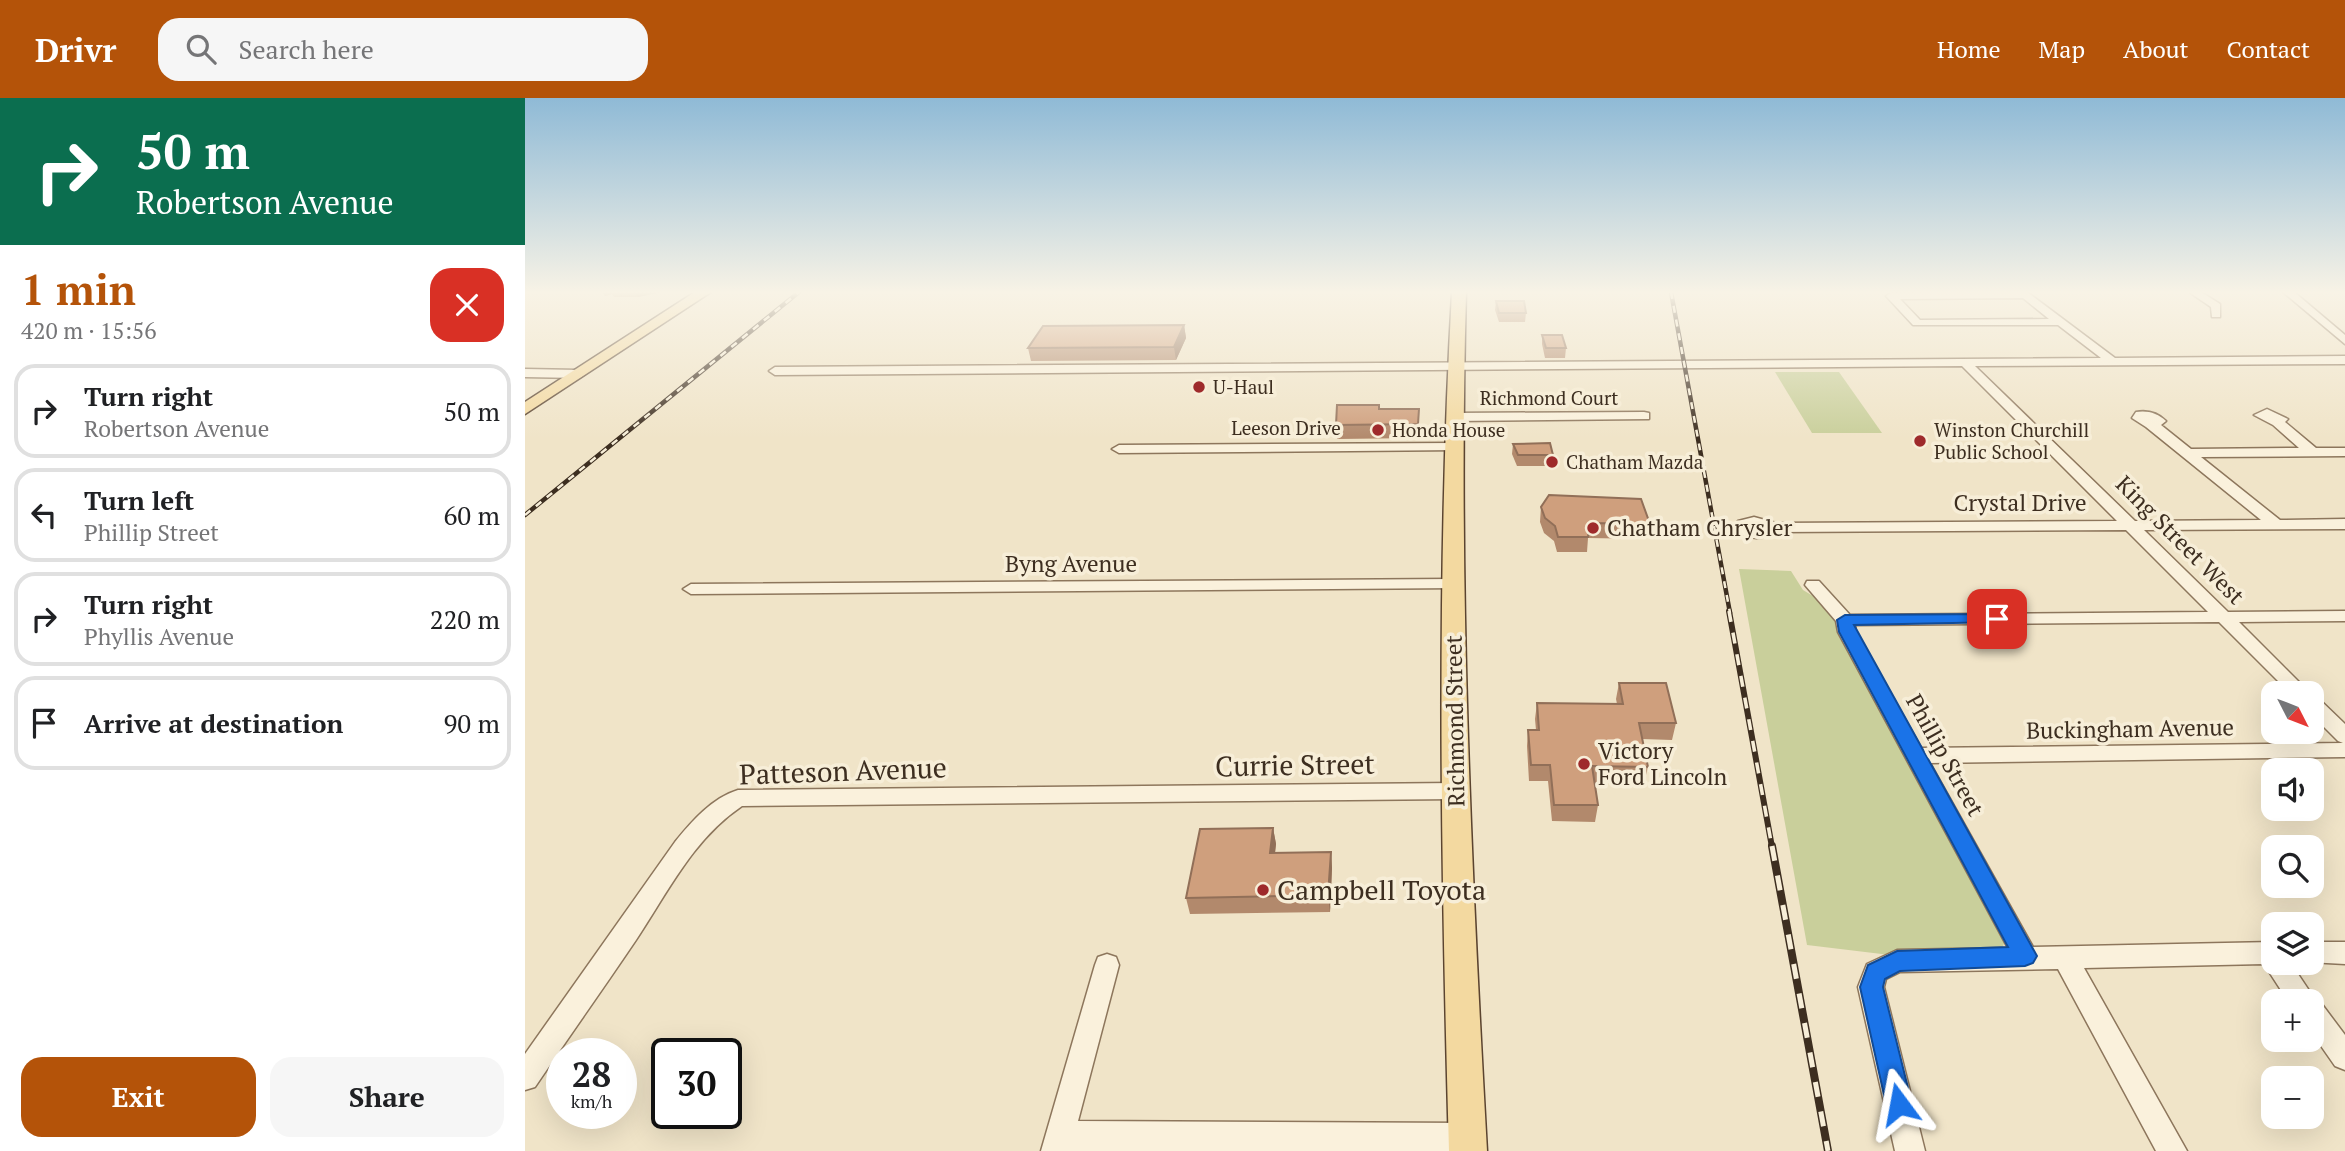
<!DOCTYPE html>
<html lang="en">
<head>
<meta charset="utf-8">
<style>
	body { margin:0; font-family:"PT Serif",serif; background:#f6f6f6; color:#202124; height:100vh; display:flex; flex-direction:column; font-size:26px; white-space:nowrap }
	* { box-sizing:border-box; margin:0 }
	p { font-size:23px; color:#757577 }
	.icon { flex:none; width:38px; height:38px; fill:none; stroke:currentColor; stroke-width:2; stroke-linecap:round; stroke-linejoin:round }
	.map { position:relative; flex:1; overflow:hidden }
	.panel { display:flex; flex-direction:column; background:#fff; width:525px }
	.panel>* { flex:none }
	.guide { background:#0b6e4f; color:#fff; overflow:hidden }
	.needle { width:46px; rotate:132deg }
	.controls { position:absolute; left:1736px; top:583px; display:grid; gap:14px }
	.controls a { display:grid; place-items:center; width:63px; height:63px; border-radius:14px; background:#fff; box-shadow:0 7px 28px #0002; font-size:35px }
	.speed { position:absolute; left:21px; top:940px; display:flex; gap:14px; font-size:35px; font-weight:700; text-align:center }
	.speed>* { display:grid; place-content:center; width:91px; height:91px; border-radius:50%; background:#fff; box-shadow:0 7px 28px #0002; line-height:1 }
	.speed small { font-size:18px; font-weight:400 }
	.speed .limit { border:4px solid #111; border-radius:10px; background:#fff; color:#111 }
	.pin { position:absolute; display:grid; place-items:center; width:60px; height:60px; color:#fff; margin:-30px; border-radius:14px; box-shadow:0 4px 10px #0006 }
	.me { position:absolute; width:77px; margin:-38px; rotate:347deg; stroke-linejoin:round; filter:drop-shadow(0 0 5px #0008) }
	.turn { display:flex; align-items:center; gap:24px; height:147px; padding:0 21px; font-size:32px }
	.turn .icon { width:91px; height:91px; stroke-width:2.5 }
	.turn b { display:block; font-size:49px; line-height:60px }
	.round { display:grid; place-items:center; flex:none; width:74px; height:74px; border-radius:21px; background:#f6f6f6 }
	.headline { display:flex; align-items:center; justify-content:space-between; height:119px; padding:0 21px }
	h1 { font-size:42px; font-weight:600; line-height:52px; color:#b45309 }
	.primary-button { display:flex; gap:14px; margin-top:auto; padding:14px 21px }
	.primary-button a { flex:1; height:80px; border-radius:21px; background:#b45309; color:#fff; font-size:28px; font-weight:600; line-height:80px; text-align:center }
	.primary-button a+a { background:#f6f6f6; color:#202124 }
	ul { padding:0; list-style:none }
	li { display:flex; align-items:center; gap:21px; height:94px; margin:0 14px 10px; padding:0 7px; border:4px solid #e0e0e0; border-radius:21px }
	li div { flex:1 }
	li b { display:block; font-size:26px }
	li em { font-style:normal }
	header { display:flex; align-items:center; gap:42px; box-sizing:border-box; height:98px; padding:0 35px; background:#b45309; color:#fff }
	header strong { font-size:33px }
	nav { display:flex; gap:38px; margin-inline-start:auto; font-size:24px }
	.search { width:490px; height:63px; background:#f6f6f6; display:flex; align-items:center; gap:18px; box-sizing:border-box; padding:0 24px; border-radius:21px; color:#757577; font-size:26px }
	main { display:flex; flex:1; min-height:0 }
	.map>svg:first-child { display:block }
</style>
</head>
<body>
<header>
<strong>Drivr</strong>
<div class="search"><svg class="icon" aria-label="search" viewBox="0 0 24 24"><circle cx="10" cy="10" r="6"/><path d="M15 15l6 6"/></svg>Search here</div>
<nav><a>Home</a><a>Map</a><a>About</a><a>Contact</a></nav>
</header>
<main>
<section class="panel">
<div class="guide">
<div class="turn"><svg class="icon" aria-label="right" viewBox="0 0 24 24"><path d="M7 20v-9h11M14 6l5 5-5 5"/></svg><div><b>50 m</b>Robertson Avenue</div></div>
</div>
<div class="headline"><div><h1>1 min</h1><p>420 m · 15:56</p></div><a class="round" style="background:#d93025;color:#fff"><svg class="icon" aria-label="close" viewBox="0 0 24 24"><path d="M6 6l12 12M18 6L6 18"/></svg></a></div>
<ul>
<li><svg class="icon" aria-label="right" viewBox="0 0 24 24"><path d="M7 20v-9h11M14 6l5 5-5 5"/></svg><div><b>Turn right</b><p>Robertson Avenue</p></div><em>50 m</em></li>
<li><svg class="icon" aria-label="left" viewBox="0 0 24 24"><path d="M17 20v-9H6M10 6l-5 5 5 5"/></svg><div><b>Turn left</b><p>Phillip Street</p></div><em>60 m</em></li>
<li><svg class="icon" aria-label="right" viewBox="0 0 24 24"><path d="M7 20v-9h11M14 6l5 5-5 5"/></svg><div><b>Turn right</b><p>Phyllis Avenue</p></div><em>220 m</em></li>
<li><svg class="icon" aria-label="arrive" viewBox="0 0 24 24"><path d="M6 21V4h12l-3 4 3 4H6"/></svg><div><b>Arrive at destination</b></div><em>90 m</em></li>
</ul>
<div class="primary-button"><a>Exit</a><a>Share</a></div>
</section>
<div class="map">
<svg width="1820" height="1053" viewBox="0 0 1820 1053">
	<rect width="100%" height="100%" fill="#f0e4c8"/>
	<g fill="#c9cf9b">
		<polygon points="1250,274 1314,274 1357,335 1287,335"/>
		<polygon points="1214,471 1266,473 1278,492 1303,507 1481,840 1476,854 1365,857 1282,847"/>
	</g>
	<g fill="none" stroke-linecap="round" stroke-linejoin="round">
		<defs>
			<g id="minor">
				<path d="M 1502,194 L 1590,260 L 1820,258 L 1820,266 L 1450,268 L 1610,423 L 1736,422 L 1621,329 L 1607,320 L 1611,314 C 1622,312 1633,315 1641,323 L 1636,327 L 1666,351 L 1774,350 L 1748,327 L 1729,317 L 1742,311 L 1763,321 L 1760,324 L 1791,350 L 1820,350 L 1820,358 L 1676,359 L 1755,422 L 1820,421 L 1820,431 L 1619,432 L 1703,514 L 1820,513 L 1820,523 L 1714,524 L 1785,595 L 1765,595 L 1694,524 L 1330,527 L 1331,534 L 1396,650 L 1818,645 L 1813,643 L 1787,617 L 1787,599 L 1794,601 L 1820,626 L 1820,659 L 1405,665 L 1508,849 L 1748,844 L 1748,864 L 1765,864 L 1791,903 L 1796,905 L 1820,937 L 1820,972 L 1810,968 L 1787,935 L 1787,903 L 1763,903 L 1739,866 L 1559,870 L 1662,1053 L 1631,1053 L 1533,871 L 1375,874 L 1361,881 L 1359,889 L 1400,1053 L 1370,1053 L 1333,889 L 1342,866 L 1372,852 L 1483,850 L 1313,534 L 1311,523 L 1280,487 L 1282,483 L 1294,483 L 1325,517 L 1683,514 L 1601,432 L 1248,434 L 1245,438 C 1231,442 1219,441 1209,430 L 1213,423 L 1229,419 L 1251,425 L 1592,423 L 1437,268 L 250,277 L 244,273 L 250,269 L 1576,260 L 1533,227 L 1388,227 L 1361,198 L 1366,195 ZM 1498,200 L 1524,221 L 1395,222 L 1375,201 Z"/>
				<polygon points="1664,194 1676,194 1695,206 1695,219 1687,219 1686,209"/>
				<polygon points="1758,194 1769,194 1820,237 1820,246"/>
				<polygon points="0,271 54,272 60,276 54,280 0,279"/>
				<polygon points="1119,314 1124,315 1124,321 929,323 923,319 929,315"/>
				<polygon points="929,345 934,346 934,352 594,355 587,351 594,347"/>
				<polygon points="927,481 933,482 935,486 933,490 166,496 158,491 166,486"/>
				<path d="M 931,685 L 938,687 L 942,693 L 938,699 L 931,701 L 217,708 C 168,741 143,794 111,842 C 78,891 43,940 10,989 L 0,992 L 0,956 L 150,744 C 167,723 187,700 213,692 Z"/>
				<polygon points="1787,844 1820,844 1820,866 1783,864 1787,864"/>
				<polygon points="582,856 591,859 594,867 553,1023 943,1025 953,1029 957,1039 953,1049 944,1053 516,1053 570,867 573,859"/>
			</g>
			<g id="major">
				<polygon points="170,194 186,194 0,316 0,304"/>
				<path d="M 927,194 L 941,194 C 933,481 946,767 962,1053 L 924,1053 C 916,766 911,480 927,194 Z"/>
			</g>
		</defs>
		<use href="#minor" stroke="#8d765c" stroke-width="3"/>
		<use href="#major" stroke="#5b4430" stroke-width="3"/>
		<use href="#minor" fill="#faf1dc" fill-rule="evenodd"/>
		<use href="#major" fill="#f3d9a0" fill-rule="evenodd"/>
		<defs>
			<g id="rail-far2">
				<polyline points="1146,194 1205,515"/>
				<polyline points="0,417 274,194"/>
			</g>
			<polyline id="rail-far1" points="1204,513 1247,749"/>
			<polyline id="rail" points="1247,748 1303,1053"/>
		</defs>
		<use href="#rail-far2" stroke="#3d2e20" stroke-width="4.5"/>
		<use href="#rail-far1" stroke="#3d2e20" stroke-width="6"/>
		<use href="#rail" stroke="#3d2e20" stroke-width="8"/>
		<use href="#rail-far2" stroke="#f7eed8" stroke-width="2.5" stroke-dasharray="7" stroke-linecap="butt"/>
		<use href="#rail-far1" stroke="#f7eed8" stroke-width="3.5" stroke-dasharray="11" stroke-linecap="butt"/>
		<use href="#rail" stroke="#f7eed8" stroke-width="5" stroke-dasharray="15" stroke-linecap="butt"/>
	</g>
	<g fill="#b2896c">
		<polygon points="78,194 137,194 113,199 89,199 87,196 80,198"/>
		<polygon points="971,203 1001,215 1000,224 974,224 970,212"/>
		<polygon points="659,227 661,240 651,262 506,263 503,250"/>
		<polygon points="1017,237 1041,250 1040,260 1020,260 1017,246"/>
		<polygon points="854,311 894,325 893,340 812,341 811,327"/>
		<polygon points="988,346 1028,357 1028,368 992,368 987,356"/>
		<polygon points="1016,409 1125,426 1122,441 1063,440 1062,454 1032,454 1029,443 1019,435 1015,424"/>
		<polygon points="1094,585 1151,625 1147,642 1117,641 1123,669 1119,685 1069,685 1073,707 1070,724 1027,723 1023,683 1004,683 1002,648 1003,632 1011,632 1010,621 1012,605 1092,606 1091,601"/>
		<polygon points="748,730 751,746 750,755 806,754 807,770 805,814 665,816 661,800"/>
	</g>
	<g fill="#916f58">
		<polygon points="78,194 85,194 87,196 80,198"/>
		<polygon points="110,194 137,194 113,199"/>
		<polygon points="659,227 661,240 651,262 649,249"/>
		<polygon points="748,730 751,746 748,771 745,755"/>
		<polygon points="806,754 807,770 805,814 803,797"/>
	</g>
	<g fill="#cf9f7d" stroke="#916f58" stroke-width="2">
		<polygon points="971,203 999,203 1001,215 974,215"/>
		<polygon points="659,227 649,249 503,250 518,228"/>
		<polygon points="1017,237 1037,237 1041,250 1021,250"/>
		<polygon points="812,307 854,307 854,311 894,311 893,326 811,327"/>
		<polygon points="1025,345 1028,357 993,357 988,346"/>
		<polygon points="1024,397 1116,401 1125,426 1065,425 1063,439 1033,439 1030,428 1020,420 1016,409"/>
		<polygon points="1094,585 1141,585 1151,625 1114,625 1123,669 1067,668 1073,707 1029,707 1025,667 1006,667 1003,632 1014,632 1012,605 1098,606"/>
		<polygon points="748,730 745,755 806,754 803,797 661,800 675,731"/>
	</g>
	<linearGradient id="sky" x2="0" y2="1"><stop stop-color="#8fbad6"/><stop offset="0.57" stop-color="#f8f3e6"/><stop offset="1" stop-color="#f8f3e6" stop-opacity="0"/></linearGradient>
	<rect width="1820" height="341" fill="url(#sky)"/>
	<polygon fill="#1a73e8" stroke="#114b97" stroke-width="2" points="1472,516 1480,521 1477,524 1329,527 1512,858 1508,865 1500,868 1375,873 1360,881 1358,889 1387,1006 1383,1015 1374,1019 1365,1015 1361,1006 1335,889 1343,867 1372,853 1483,849 1314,534 1312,522 1320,517"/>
	<g fill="#9e2a2b" stroke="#f7eed8" stroke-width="2.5">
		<circle cx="674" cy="289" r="7"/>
		<circle cx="853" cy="332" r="7"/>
		<circle cx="1395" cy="343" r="7"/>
		<circle cx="1027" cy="364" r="7"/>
		<circle cx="1068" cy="430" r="7"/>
		<circle cx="1059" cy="666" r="7"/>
		<circle cx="738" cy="792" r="7"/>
	</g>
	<g text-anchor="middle" stroke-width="7" stroke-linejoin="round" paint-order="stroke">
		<g font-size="19" fill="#3d2e20" stroke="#f7eed8" text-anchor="start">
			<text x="688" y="296">U-Haul</text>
			<text x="867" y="339">Honda House</text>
			<text x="1409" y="339">Winston Churchill<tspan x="1409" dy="22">Public School</tspan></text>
			<text x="1041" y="371">Chatham Mazda</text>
		</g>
		<g font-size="19" fill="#3d2e20" stroke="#f7eed8">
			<text x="1024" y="307">Richmond Court</text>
			<text x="761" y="337">Leeson Drive</text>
		</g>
		<g font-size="23" fill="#3d2e20" stroke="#f7eed8">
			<text x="1495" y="413">Crystal Drive</text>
			<text transform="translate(1655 442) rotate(45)" y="8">King Street West</text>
			<text x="546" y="474">Byng Avenue</text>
			<text transform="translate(930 623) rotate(-91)" y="8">Richmond Street</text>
			<text transform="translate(1605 631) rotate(-1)" y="8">Buckingham Avenue</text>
			<text transform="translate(1420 657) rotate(61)" y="8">Phillip Street</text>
		</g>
		<g font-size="23" fill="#3d2e20" stroke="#f7eed8" text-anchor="start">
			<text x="1082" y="438">Chatham Chrysler</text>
			<text x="1073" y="661">Victory<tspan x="1073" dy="26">Ford Lincoln</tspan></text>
		</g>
		<g font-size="28" fill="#3d2e20" stroke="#f7eed8">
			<text transform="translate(770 667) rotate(-1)" y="10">Currie Street</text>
			<text transform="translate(318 673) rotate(-2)" y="10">Patteson Avenue</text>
		</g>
		<g font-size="28" fill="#3d2e20" stroke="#f7eed8" text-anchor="start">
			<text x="752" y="802">Campbell Toyota</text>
		</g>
	</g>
</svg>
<div class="controls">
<a><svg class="needle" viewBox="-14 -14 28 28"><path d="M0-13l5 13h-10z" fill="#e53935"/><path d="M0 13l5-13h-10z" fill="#757577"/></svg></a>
<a><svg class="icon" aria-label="sound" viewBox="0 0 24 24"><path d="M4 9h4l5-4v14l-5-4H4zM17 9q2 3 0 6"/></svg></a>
<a><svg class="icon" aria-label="search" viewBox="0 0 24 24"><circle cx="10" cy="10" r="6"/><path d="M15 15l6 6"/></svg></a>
<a><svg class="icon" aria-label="layers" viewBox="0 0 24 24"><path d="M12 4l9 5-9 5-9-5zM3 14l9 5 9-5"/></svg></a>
<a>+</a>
<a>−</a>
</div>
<div class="speed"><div>28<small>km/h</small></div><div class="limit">30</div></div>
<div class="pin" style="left:1472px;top:521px;background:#d93025"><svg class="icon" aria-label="arrive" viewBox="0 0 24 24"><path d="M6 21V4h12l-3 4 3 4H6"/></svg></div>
<svg class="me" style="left:1374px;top:1006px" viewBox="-20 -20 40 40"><path d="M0-17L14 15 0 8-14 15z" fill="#1a73e8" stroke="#fff" stroke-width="4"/></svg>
</div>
</main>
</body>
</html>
